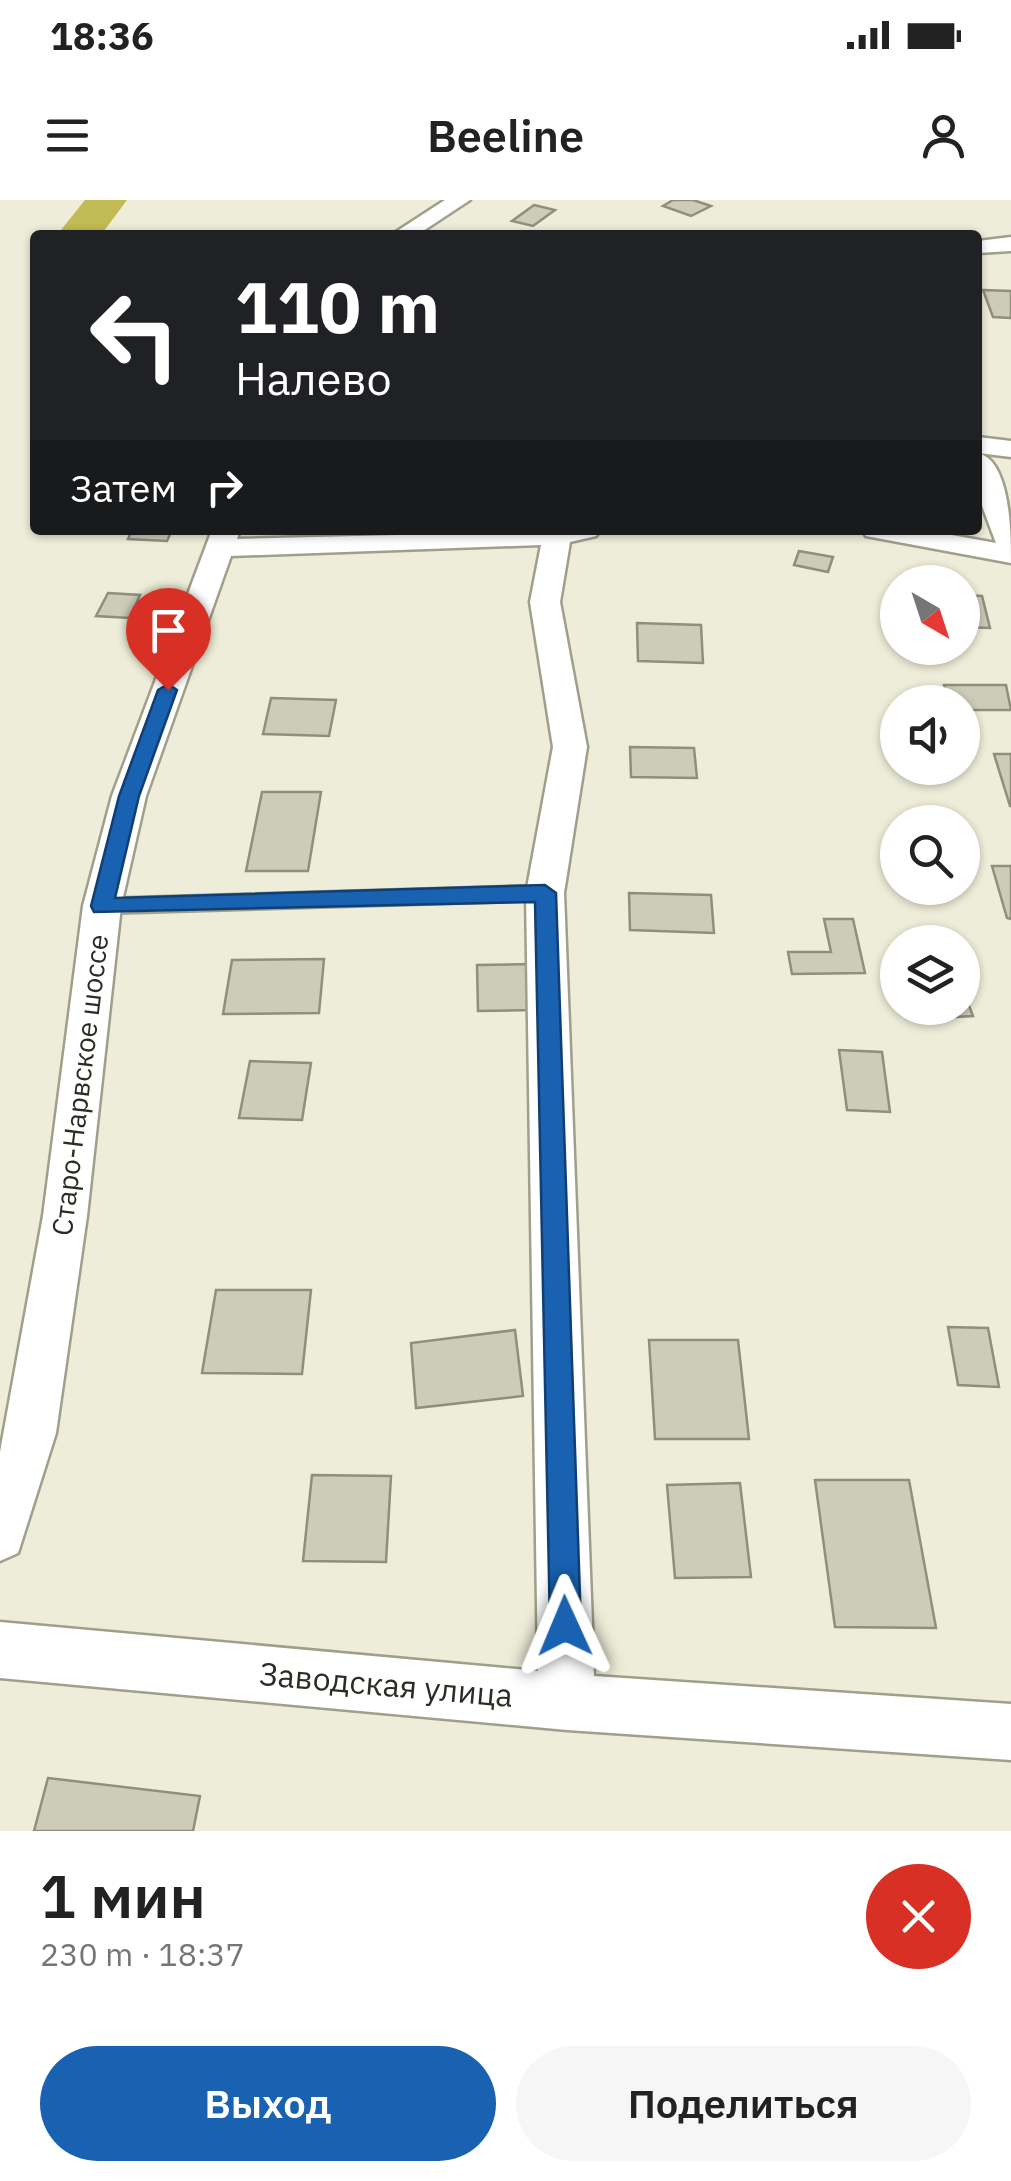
<!DOCTYPE html>
<html lang="ru">
<head>
<meta charset="utf-8">
<style>
	body { margin:0; font-family:"IBM Plex Sans",sans-serif; background:#f6f6f6; color:#222; height:100vh; display:flex; flex-direction:column; font-size:38px; white-space:nowrap }
	* { box-sizing:border-box; margin:0 }
	p { font-size:32px; color:#767676 }
	.icon { flex:none; width:55px; height:55px; fill:none; stroke:currentColor; stroke-width:2; stroke-linecap:round; stroke-linejoin:round }
	.map { position:relative; height:1631px; overflow:hidden }
	.drawer { display:flex; flex-direction:column; background:#fff; flex:1 }
	.drawer>* { flex:none }
	.hud { position:absolute; left:30px; top:30px; width:952px; height:305px; border-radius:10px; box-shadow:0 2px 8px #0004; background:#202124; color:#fff; overflow:hidden }
	.needle { width:65px; rotate:141deg }
	.tools { position:absolute; left:880px; top:365px; display:grid; gap:20px }
	.tools a { display:grid; place-items:center; width:100px; height:100px; border-radius:50%; background:#fff; box-shadow:0 2px 8px #0004; font-size:50px }
	.pin { position:absolute; display:grid; place-items:center; width:85px; height:85px; color:#fff; margin:-102px -42px; border-radius:50% 50% 50% 0; rotate:-45deg; box-shadow:0 0 10px #0007 }
	.pin .icon { rotate:45deg }
	.me { position:absolute; width:110px; margin:-55px; rotate:359deg; stroke-linejoin:round; filter:drop-shadow(0 0 8px #0008) }
	.turn { display:flex; align-items:center; gap:35px; height:210px; padding:0 40px; font-size:45px }
	.turn .icon { width:130px; height:130px; stroke-width:2.5 }
	.turn b { display:block; font-size:70px; line-height:85px }
	.then { display:flex; align-items:center; height:95px; padding:0 40px; background:#0003; gap:20px; font-size:38px }
	.round { display:grid; place-items:center; flex:none; width:105px; height:105px; border-radius:52px; background:#f6f6f6 }
	.headline { display:flex; align-items:center; justify-content:space-between; height:170px; padding:0 40px }
	h1 { font-size:60px; font-weight:600; line-height:75px }
	.primary-button { display:flex; gap:20px; margin-top:auto; padding:20px 40px }
	.primary-button a { flex:1; height:115px; border-radius:60px; background:#1961b1; color:#fff; font-size:40px; font-weight:600; line-height:115px; text-align:center }
	.primary-button a+a { background:#f6f6f6; color:#222 }
	.status { display:flex; justify-content:space-between; align-items:center; height:70px; padding:0 50px; background:#fff; direction:ltr }
	.status svg { height:28px; fill:currentColor }
	header { display:flex; justify-content:space-between; align-items:center; height:130px; padding:0 40px; background:#fff; font-size:45px; font-weight:600 }
	.map>svg:first-child { display:block }
</style>
</head>
<body>
<div class="status"><b>18:36</b><svg viewBox="0 0 49 12"><path d="M0 12V9h3v3zM5 12V6h3v6zM10 12V3h3v9zM15 12V0h3v12zM26 1h20v11H26zM47 4h2v5h-2z"/></svg></div>
<header><svg class="icon" aria-label="menu" viewBox="0 0 24 24"><path d="M4 6h16M4 12h16M4 18h16"/></svg>Beeline<svg class="icon" aria-label="person" viewBox="0 0 24 24"><circle cx="12" cy="8" r="4"/><path d="M4 21q1-7 8-7t8 7"/></svg></header>
<div class="map">
<svg width="1011" height="1631" viewBox="0 0 1011 1631">
	<rect width="100%" height="100%" fill="#eeedd9"/>
	<g fill="none" stroke-linecap="round" stroke-linejoin="round">
		<polygon fill="#c2ba54" fill-rule="evenodd" points="85,0 127,0 101,35 57,35"/>
	</g>
	<g fill="#cdccb8" stroke="#908f7d" stroke-width="2.5">
		<polygon points="673,0 693,0 711,6 691,16 663,6"/>
		<polygon points="534,5 555,10 533,26 512,21"/>
		<polygon points="983,90 1011,91 1011,118 993,117"/>
		<polygon points="132,330 172,330 167,341 128,339"/>
		<polygon points="799,351 833,357 828,372 794,365"/>
		<polygon points="108,393 140,395 130,418 96,416"/>
		<polygon points="962,395 982,396 990,428 962,427"/>
		<polygon points="637,423 701,425 703,463 638,461"/>
		<polygon points="944,485 1006,485 1011,510 962,510 962,502 949,502"/>
		<polygon points="271,498 336,500 329,536 263,534"/>
		<polygon points="630,547 694,548 697,578 631,577"/>
		<polygon points="994,554 1011,554 1011,606 1010,606"/>
		<polygon points="262,592 321,592 308,671 246,671"/>
		<polygon points="992,666 1011,666 1011,719 1007,718"/>
		<polygon points="629,693 711,695 714,733 630,730"/>
		<polygon points="824,719 853,719 865,773 792,774 788,752 831,752"/>
		<polygon points="324,759 319,813 223,814 232,760"/>
		<polygon points="532,764 534,810 478,811 477,765"/>
		<polygon points="962,787 973,816 915,819 912,808 962,808"/>
		<polygon points="839,850 882,852 890,912 847,910"/>
		<polygon points="250,861 311,863 302,920 239,918"/>
		<polygon points="216,1090 311,1090 302,1174 202,1173"/>
		<polygon points="948,1127 988,1128 999,1187 958,1185"/>
		<polygon points="515,1130 523,1196 416,1208 411,1143"/>
		<polygon points="649,1140 738,1140 749,1239 655,1239"/>
		<polygon points="312,1275 391,1276 386,1362 303,1361"/>
		<polygon points="815,1280 909,1280 936,1428 835,1427"/>
		<polygon points="740,1283 751,1377 675,1378 667,1285"/>
		<polygon points="48,1578 200,1596 193,1631 34,1631"/>
	</g>
	<g fill="none" stroke-linecap="round" stroke-linejoin="round">
		<defs>
			<polygon id="lane" points="545,686 554,693 545,700 102,713 93,706 102,699"/>
			<g id="street">
				<polygon points="445,0 470,0 417,35 391,35"/>
				<polygon points="1011,37 1011,51 978,53 978,41"/>
				<polygon points="978,237 1011,241 1011,257 978,253"/>
				<path d="M 978,253 C 1011,261 1011,335 1011,363 L 866,336 L 862,330 L 924,330 L 996,343 L 978,295 Z"/>
				<polygon points="212,330 240,330 237,339 600,330 596,336 570,342 560,402 587,547 564,693 594,1476 1011,1504 1011,1560 567,1530 0,1478 0,1422 538,1471 526,693 553,547 530,402 541,345 231,356 146,596 121,706 87,1016 56,1233 18,1353 0,1361 0,1252 43,1016 83,706 112,596"/>
			</g>
		</defs>
		<use href="#lane" stroke="#a09f8c" stroke-width="5"/>
		<use href="#street" stroke="#a09f8c" stroke-width="5"/>
		<use href="#lane" fill="#fff" fill-rule="evenodd"/>
		<use href="#street" fill="#fff" fill-rule="evenodd"/>
	</g>
	<polygon fill="#1961b1" stroke="#103f73" stroke-width="2.5" points="168,484 177,490 139,596 115,698 545,685 556,693 581,1426 576,1437 565,1441 554,1437 550,1426 535,702 94,712 91,706 119,596 158,490"/>
	<g text-anchor="middle" stroke-width="8" stroke-linejoin="round" paint-order="stroke">
		<g font-size="28" fill="#2c2b24" stroke="#fff">
			<text transform="translate(80 885) rotate(-83)" y="10">Старо-Нарвское шоссе</text>
		</g>
		<g font-size="32" fill="#2c2b24" stroke="#fff">
			<text transform="translate(386 1485) rotate(5)" y="11">Заводская улица</text>
		</g>
	</g>
</svg>
<div class="tools">
<a><svg class="needle" viewBox="-14 -14 28 28"><path d="M0-13l5 13h-10z" fill="#e53935"/><path d="M0 13l5-13h-10z" fill="#767676"/></svg></a>
<a><svg class="icon" aria-label="sound" viewBox="0 0 24 24"><path d="M4 9h4l5-4v14l-5-4H4zM17 9q2 3 0 6"/></svg></a>
<a><svg class="icon" aria-label="search" viewBox="0 0 24 24"><circle cx="10" cy="10" r="6"/><path d="M15 15l6 6"/></svg></a>
<a><svg class="icon" aria-label="layers" viewBox="0 0 24 24"><path d="M12 4l9 5-9 5-9-5zM3 14l9 5 9-5"/></svg></a>
</div>
<div class="pin" style="left:168px;top:490px;background:#d93025"><svg class="icon" aria-label="arrive" viewBox="0 0 24 24"><path d="M6 21V4h12l-3 4 3 4H6"/></svg></div>
<svg class="me" style="left:565px;top:1426px" viewBox="-20 -20 40 40"><path d="M0-17L14 15 0 8-14 15z" fill="#1961b1" stroke="#fff" stroke-width="4"/></svg>
<div class="hud">
<div class="turn"><svg class="icon" aria-label="left" viewBox="0 0 24 24"><path d="M17 20v-9H6M10 6l-5 5 5 5"/></svg><div><b>110 m</b>Налево</div></div>
<div class="then">Затем<svg class="icon" aria-label="right" viewBox="0 0 24 24"><path d="M7 20v-9h11M14 6l5 5-5 5"/></svg></div>
</div>
</div>
<section class="drawer">
<div class="headline"><div><h1>1 мин</h1><p>230 m · 18:37</p></div><a class="round" style="background:#d93025;color:#fff"><svg class="icon" aria-label="close" viewBox="0 0 24 24"><path d="M6 6l12 12M18 6L6 18"/></svg></a></div>
<div class="primary-button"><a>Выход</a><a>Поделиться</a></div>
</section>
</body>
</html>
